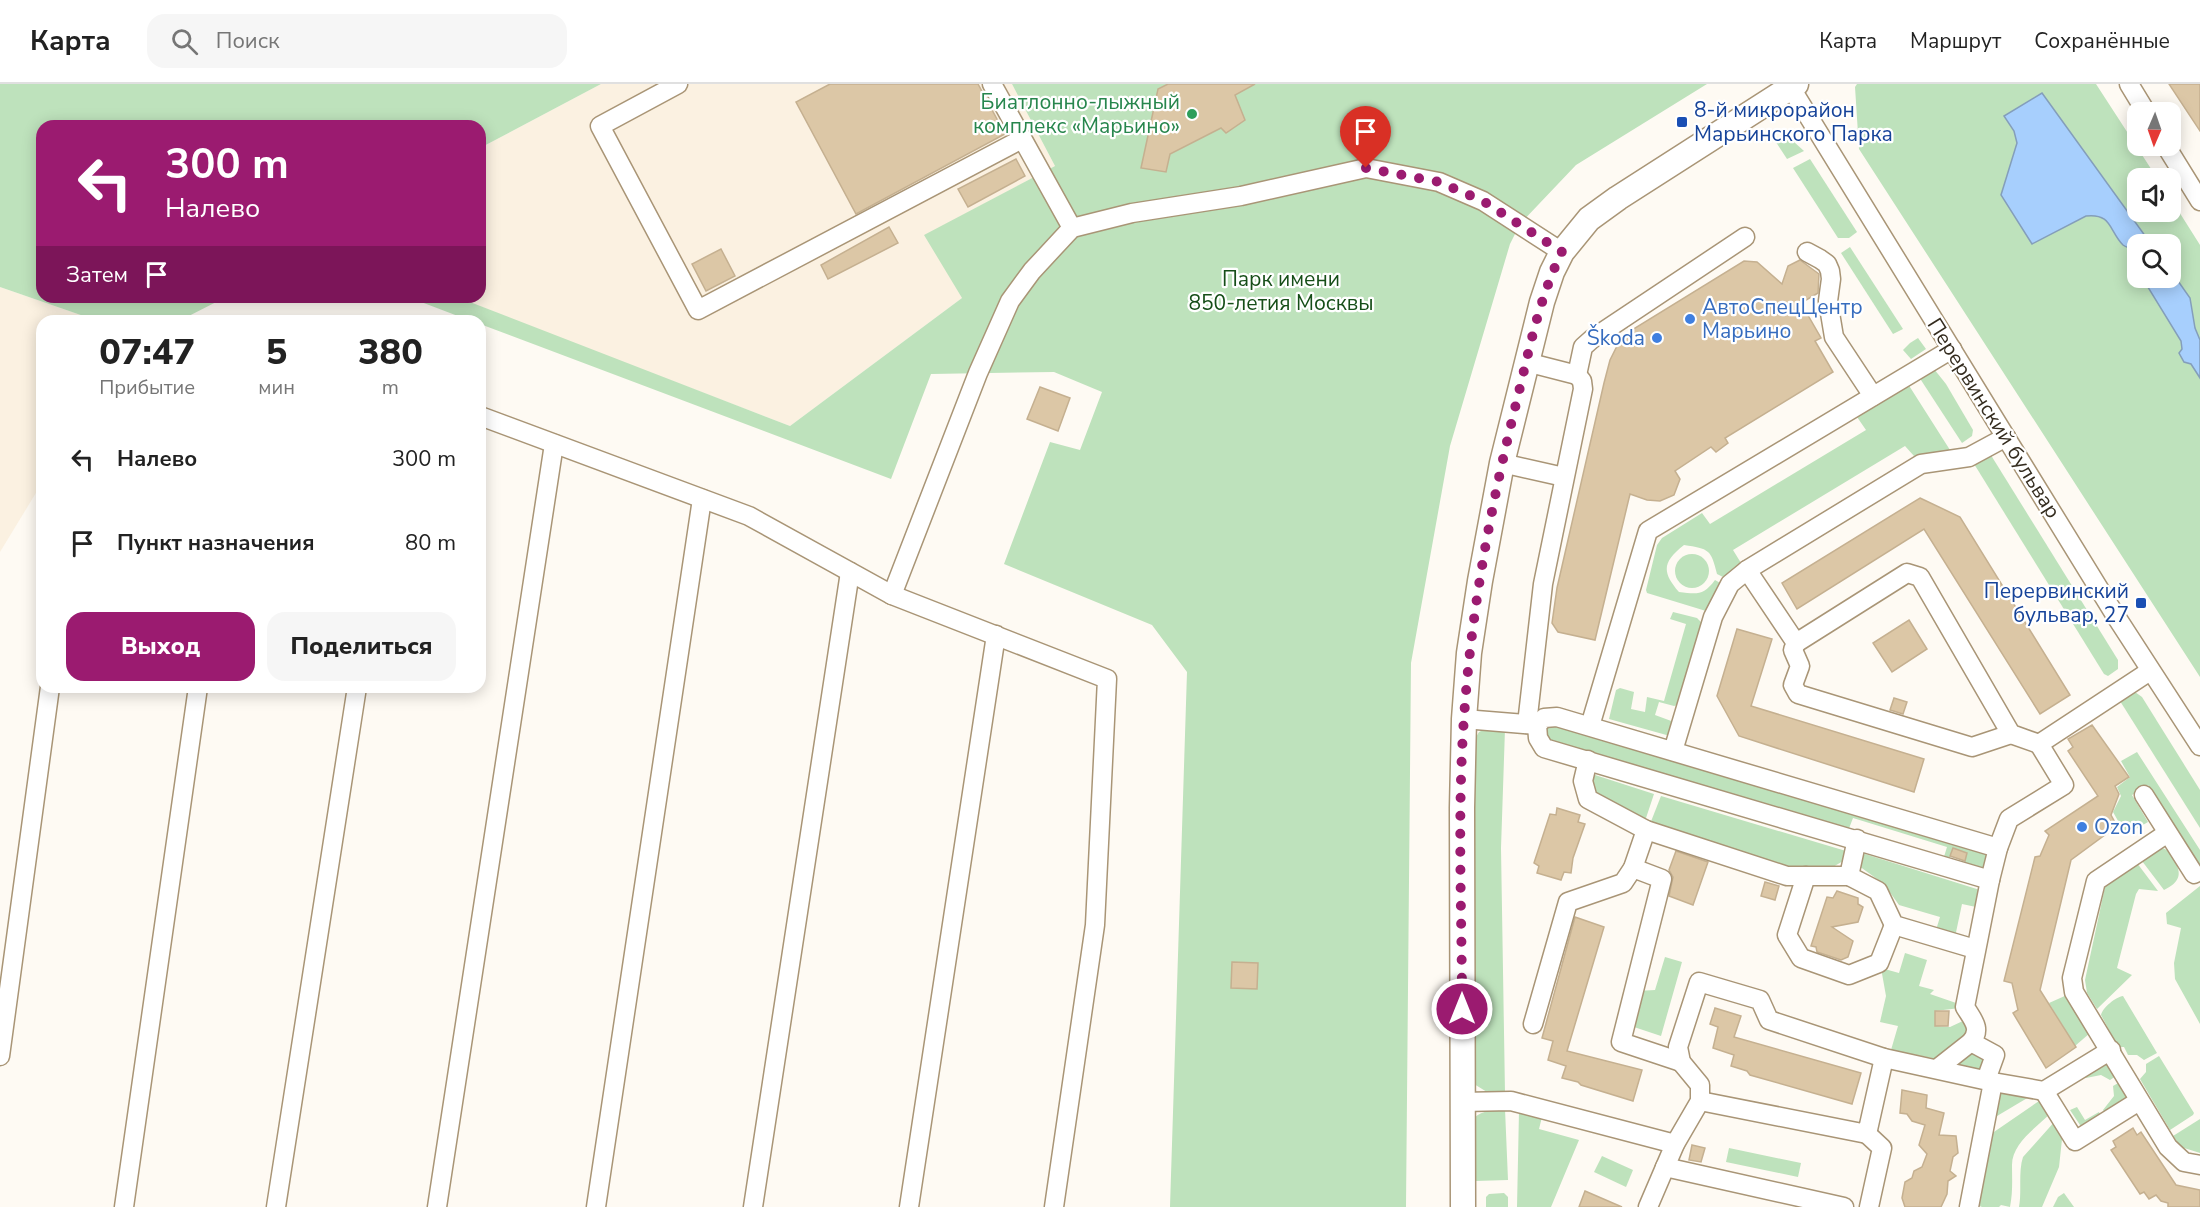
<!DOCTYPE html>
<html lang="ru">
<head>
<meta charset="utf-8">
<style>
	body { margin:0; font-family:"Nunito Sans",sans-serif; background:#f6f6f6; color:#222; height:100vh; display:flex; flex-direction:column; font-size:22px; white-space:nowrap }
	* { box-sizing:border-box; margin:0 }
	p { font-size:20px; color:#767676 }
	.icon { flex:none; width:33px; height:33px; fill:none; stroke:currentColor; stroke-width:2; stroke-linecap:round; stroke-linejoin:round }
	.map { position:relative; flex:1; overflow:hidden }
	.sheet { position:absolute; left:36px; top:231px; width:450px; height:378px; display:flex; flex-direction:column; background:#fff; border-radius:18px; box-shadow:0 3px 15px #0003 }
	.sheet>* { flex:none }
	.banner { position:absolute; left:36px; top:36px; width:450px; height:183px; border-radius:18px; box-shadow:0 3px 15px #0003; background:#9b1b70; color:#fff; overflow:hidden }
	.needle { width:39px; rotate:182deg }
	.tools { position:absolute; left:2127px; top:18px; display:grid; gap:12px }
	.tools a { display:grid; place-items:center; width:54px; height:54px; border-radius:12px; background:#fff; box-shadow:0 3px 15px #0003; font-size:30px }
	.pin { position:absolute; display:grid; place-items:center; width:51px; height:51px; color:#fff; margin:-62px -26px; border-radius:50% 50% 50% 0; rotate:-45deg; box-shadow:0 0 6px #0007 }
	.pin .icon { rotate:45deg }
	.me { position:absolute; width:66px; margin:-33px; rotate:0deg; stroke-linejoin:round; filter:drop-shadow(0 0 4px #0008) }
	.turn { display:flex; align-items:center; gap:21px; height:126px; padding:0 30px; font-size:27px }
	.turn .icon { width:78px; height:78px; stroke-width:2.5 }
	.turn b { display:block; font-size:42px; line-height:51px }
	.then { display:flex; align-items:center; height:57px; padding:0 30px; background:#0003; gap:12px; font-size:22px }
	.eta { display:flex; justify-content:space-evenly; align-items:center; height:102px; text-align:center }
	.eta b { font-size:36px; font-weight:800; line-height:42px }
	.primary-button { display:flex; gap:12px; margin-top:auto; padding:12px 30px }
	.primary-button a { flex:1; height:69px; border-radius:18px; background:#9b1b70; color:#fff; font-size:24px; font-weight:800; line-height:69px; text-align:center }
	.primary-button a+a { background:#f6f6f6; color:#222 }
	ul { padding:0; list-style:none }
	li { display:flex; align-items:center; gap:18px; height:84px; padding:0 30px }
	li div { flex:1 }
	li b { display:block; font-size:22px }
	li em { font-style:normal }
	header { display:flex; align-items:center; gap:36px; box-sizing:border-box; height:84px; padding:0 30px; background:#fff; border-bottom:2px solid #e0e0e0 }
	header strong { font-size:28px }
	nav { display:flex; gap:33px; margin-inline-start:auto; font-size:21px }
	.search { width:420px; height:54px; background:#f6f6f6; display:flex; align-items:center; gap:15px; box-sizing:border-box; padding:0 21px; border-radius:18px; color:#767676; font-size:22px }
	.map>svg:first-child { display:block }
</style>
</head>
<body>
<header>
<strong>Карта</strong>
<div class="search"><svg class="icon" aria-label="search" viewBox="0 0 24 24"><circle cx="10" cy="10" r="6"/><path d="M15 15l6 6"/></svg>Поиск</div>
<nav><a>Карта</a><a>Маршрут</a><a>Сохранённые</a></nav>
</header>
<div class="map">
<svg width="2200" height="1123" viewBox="0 0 2200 1123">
	<rect width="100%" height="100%" fill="#fefaf3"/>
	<g fill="#fbf1e1">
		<polygon points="601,0 1012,0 1055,82 925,151 962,214 790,342 457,215 457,213 480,213 480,64"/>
		<polygon points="0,203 98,237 42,237 42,399 0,468"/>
	</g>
	<g fill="#bee2bc" fill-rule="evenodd">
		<polygon points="0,0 601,0 480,64 480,42 42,42 42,213 226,213 179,237 98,237 0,203"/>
		<polygon points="1012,0 1707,0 1576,81 1520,140 1510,160 1450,362 1411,579 1406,1123 1170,1123 1187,588 1152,541 1004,480 1050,358 1080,366 1102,308 1054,288 931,290 891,395 480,240 480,237 471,237 408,213 457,213 790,342 962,214 924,151 1055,82"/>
		<path d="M 1857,0 L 2096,0 L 2157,94 L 2138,94 L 2138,128 L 2170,128 L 2171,115 L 2200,161 L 2200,593 L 1859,65 L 1855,3 ZM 2138,160 L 2170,160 L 2170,194 L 2138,194 Z"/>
		<polygon points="1772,52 1793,57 1804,67 1787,75"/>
		<polygon points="1810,75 1857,148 1849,154 1838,154 1793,84"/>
		<polygon points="1850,163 1903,245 1893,250 1841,169"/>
		<polygon points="1918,254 1926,265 1911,275 1903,266 1910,259"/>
		<polygon points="1934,285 1946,300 1973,346 1972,352 1962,359 1919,293"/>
		<path d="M 1908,300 L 1950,366 L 1914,372 L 1905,362 L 1733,466 L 1741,479 L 1740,483 L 1725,494 L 1717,490 C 1711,465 1709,465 1684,461 C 1663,478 1661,487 1679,508 C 1697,510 1703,512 1715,496 L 1722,500 L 1706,527 L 1647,509 L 1646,506 L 1657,461 L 1662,454 L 1702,429 L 1710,440 L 1866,346 L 1857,333 Z"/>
		<polygon points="1989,368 2118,576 2118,585 2108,592 2104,590 1971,375"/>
		<circle cx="1692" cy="487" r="17"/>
		<polygon points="1673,528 1697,534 1702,539 1681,620 1674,622 1659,618 1655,631 1674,638 1670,652 1609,635 1616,606 1620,604 1634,608 1631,625 1645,628 1647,613 1664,617 1686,540 1670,535"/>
		<polygon points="2135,608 2142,613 2200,706 2200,744 2120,617"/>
		<polygon points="1549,637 1990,767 1984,788 1963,782 1967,769 1953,764 1949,777 1943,776 1947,763 1853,734 1848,747 1552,661 1541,646"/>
		<polygon points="1485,645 1505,645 1501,764 1505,1009 1487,1008 1474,1000 1470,980 1475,655 1479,648"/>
		<polygon points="2137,668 2200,766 2200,780 2196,779 2148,701 2132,711 2148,738 2126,751 2113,728 2121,712 2117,703 2130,693 2121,677"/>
		<polygon points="1592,690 1654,710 1645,737 1592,712"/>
		<polygon points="1661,712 1846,767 1843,777 1833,783 1781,784 1650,740"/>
		<path d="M 2162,764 C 2169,766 2170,769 2173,774 C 2183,790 2180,798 2164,806 L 2142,777 Z"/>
		<polygon points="1865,770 1980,806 1976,823 1962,820 1955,853 1936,846 1940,833 1899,821 1884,800 1859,782 1861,772"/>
		<polygon points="2137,779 2158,807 2139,805 2136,810 2117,884 2132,891 2097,925 2087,909 2085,896 2105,803 2107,799"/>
		<polygon points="2200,802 2200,940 2175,895 2174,879 2181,844 2167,840 2166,829"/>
		<polygon points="1905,869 1927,876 1919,902 1934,906 1930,910 1959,920 1960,924 1935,927 1935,942 1950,943 1965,936 1970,943 1967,951 1937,975 1891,966 1898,942 1880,938 1886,912 1881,884 1899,889"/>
		<polygon points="1665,873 1682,878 1661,952 1628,941 1637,907 1655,906"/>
		<polygon points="2067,911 2090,949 2075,962 2049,919"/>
		<path d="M 2123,912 L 2157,969 L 2144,976 L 2137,971 L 2128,971 L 2124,963 L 2118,963 L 2101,931 C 2103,923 2116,913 2123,912 Z"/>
		<polygon points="1973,968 1986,972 1986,987 1956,980"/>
		<polygon points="2159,972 2194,1029 2193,1031 2170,1046 2140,995 2146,988 2146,980"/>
		<polygon points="2106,976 2116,992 2110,996 2101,991 2086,994 2081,991"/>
		<polygon points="2120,998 2130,1014 2105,1029 2103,1026 2114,1012 2113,1002"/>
		<polygon points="1999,1005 2034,1010 1992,1035"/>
		<path d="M 2042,1015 L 2051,1029 C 2037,1043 2012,1059 2012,1081 C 2012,1095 2013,1108 2010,1123 L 2001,1121 L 1999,1123 L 1982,1123 L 1975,1120 L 1991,1050 Z"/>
		<polygon points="2077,1023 2085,1036 2099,1028 2101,1033 2082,1044 2070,1026"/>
		<path d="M 1505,1025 L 1508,1096 L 1475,1097 L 1474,1034 C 1483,1026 1494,1026 1505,1025 Z"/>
		<polygon points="1519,1027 1542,1033 1539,1045 1579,1056 1551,1123 1517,1123"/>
		<polygon points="2200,1035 2200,1069 2181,1063 2173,1052"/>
		<path d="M 2056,1036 L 2063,1046 L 2059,1083 L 2042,1123 L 2019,1123 C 2022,1107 2018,1088 2023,1073 Z"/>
		<polygon points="1729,1064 1801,1079 1798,1093 1726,1078"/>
		<polygon points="1602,1072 1633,1086 1626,1103 1594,1088"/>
		<polygon points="1504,1109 1508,1113 1508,1123 1486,1123 1486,1113 1489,1110"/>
		<polygon points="2064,1109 2074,1123 2053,1123 2058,1113"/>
	</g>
	<g fill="#a7cffd" stroke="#849eba" stroke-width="1.5">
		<path d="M 2042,9 L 2151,160 L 2138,160 L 2137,166 C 2133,165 2127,164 2123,161 C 2109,147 2112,129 2086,132 L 2032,160 L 2001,111 L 2017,59 L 2014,47 L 2004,32 Z"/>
		<polygon points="2171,187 2190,214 2195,244 2200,256 2200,294 2191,280 2184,278 2179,269 2182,265 2181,257 2146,200 2149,194 2170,194"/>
	</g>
	<g fill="#dcc7a6" stroke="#c5b090" stroke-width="1.5">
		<polygon points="830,0 978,0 1005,50 856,130 796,18"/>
		<polygon points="1168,0 1255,0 1235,11 1245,36 1226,49 1221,44 1170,70 1166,88 1141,84 1158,5"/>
		<polygon points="2169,0 2200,0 2200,47"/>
		<polygon points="1016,75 1025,92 968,123 958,105"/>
		<polygon points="889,143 898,159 828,195 821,181"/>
		<polygon points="721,165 735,192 706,207 692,180"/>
		<polygon points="1800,176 1819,190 1818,209 1801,219 1821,254 1815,257 1833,288 1725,354 1728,359 1716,368 1711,363 1675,387 1680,395 1674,411 1660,417 1647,416 1630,410 1595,556 1558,548 1552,539 1557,504 1604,299 1610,276 1620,256 1635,244 1744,177 1757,178 1782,200 1788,182"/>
		<polygon points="1040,303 1070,314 1058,347 1027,335"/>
		<polygon points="1920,414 1960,433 2070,611 2040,630 1924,445 1797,525 1782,499"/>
		<polygon points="1909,536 1927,565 1892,588 1873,559"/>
		<polygon points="1737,545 1772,555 1751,622 1924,675 1914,708 1739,652 1717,612"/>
		<polygon points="1894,614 1907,618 1903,630 1890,626"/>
		<polygon points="2092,641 2129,693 2115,702 2119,710 2111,731 2117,742 2071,776 2040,906 2076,963 2046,984 2013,929 2018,926 2012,899 2004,897 2035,773 2040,772 2049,751 2045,747 2098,712 2068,667 2073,663 2068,655"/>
		<polygon points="1557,724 1580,731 1578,738 1585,740 1573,774 1571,789 1564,788 1561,796 1537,789 1539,782 1534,779 1550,730 1556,731"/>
		<polygon points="1953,764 1967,769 1965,777 1950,772"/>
		<polygon points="1676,767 1708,778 1693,821 1669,812 1673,793 1669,786"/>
		<polygon points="1765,798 1779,802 1775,816 1761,812"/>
		<polygon points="1837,807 1858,814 1858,820 1863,823 1858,838 1832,843 1853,857 1848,873 1841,876 1817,868 1816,863 1811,862 1827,813 1833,814"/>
		<polygon points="1575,833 1604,843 1567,967 1642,986 1633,1017 1581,1001 1578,998 1562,994 1566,982 1548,976 1553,957 1542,954"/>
		<polygon points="1232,878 1258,879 1257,905 1231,904"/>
		<polygon points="1715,924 1741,932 1734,953 1861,989 1852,1020 1750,991 1747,987 1731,982 1734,971 1713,964 1718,943 1710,940"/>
		<polygon points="1935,927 1949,927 1948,942 1935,942"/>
		<polygon points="1902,1006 1927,1011 1926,1024 1944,1029 1939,1051 1956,1052 1958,1069 1953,1073 1950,1087 1956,1092 1948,1097 1947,1110 1941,1123 1905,1123 1902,1114 1905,1098 1912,1094 1914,1087 1922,1083 1927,1070 1919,1061 1925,1041 1912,1037 1907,1030 1900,1029"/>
		<polygon points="2133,1044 2137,1051 2141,1048 2176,1101 2200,1106 2200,1123 2168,1123 2168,1119 2161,1117 2156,1111 2149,1115 2144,1108 2140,1110 2111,1066 2116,1063 2113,1057"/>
		<polygon points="1692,1061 1705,1064 1701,1078 1689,1076"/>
		<polygon points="1585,1107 1622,1123 1579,1123"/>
	</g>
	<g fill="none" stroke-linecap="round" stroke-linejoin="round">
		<defs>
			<g id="minor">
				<polyline points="678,0 600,42 698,226 1022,55"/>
				<polyline points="992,0 1072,144"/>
				<polyline points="2129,0 2146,28"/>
				<polyline points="1791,4 2117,534 2200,662"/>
				<polyline points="2166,62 2200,117"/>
				<polyline points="1807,168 1820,175 1827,180 1830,187 1831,195 1828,217 1834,253 1873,312"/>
				<polyline points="1526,278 1577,291 1582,297 1583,305 1543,500 1527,640"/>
				<polyline points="1577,291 1583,263 1592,255 1745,153"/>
				<polyline points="480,332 749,432 892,511 1107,595 1095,841 1054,1123"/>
				<polyline points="1502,379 1564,393"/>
				<polyline points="1747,486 1796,559 1907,489 1920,493 2011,650 2039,660"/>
				<polyline points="892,511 978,289 1010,217 1032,187 1072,144 1132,129 1241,112 1366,84 1439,98 1483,117 1562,168"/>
				<polyline points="1796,559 1793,566 1800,582 1793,601 1798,610 1972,663 2011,650"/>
				<polyline points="1464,635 1537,641"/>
				<polyline points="1590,642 1648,447 1952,265"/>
				<polyline points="1673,667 1713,533 1730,500 1747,486 1921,380 1969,373 2006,353"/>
				<polyline points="1588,676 1583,697 1588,715 1646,746 1787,792 1806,792"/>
				<polyline points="2144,711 2194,790"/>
				<polyline points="2166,750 2096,797 2072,894 2074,908 2168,1063 2184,1078 2200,1081"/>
				<polyline points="1857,755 1849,792 1878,807 1894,841 1975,865"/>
				<polyline points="1633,784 1662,795 1621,958 1681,978"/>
				<polyline points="1849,792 1806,792 1787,851 1801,874 1849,891 1879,879 1894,841"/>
				<polyline points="1990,796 1544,664 1538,654 1537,641 1544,634 1557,633 1998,764"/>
				<polyline points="1533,940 1568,818 1623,799 1633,784 1646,746"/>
				<polyline points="0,972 50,603"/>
				<polyline points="1938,984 1971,958"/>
				<path d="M 1986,996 L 1995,971 L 1971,958 C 1982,945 1973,936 1965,923 L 1990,796 L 1998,764 L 2009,735 L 2064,701 L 2039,660 L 2150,587"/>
				<polyline points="1993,998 2044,1007 2111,966"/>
				<polyline points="2044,1007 2075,1057 2139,1017"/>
				<polyline points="1700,1017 1867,1050 1884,974"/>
				<polyline points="1462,1018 1511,1017 1675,1060"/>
				<polyline points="1867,1050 1882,1064 1869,1123"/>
				<polyline points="1665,1083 1844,1123"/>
				<polyline points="124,1123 198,603"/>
				<polyline points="276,1123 357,603"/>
				<polyline points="437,1123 554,360"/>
				<polyline points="596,1123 702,415"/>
				<polyline points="753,1123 850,488"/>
				<polyline points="909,1123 996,551"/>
				<polyline points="1648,1123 1675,1060 1700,1017 1700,1001 1681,978 1678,963 1699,898 1760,916 1769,936 1884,974 1993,998 1969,1123"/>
			</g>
			<polyline id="major" points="1463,1123 1462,724 1464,635 1469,569 1480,497 1502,379 1542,218 1552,188 1562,168 1589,135 1618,114 1796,0"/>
		</defs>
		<use href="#minor" stroke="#a99576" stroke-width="21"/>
		<use href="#major" stroke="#a99576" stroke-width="27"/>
		<use href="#minor" stroke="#fff" stroke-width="18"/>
		<use href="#major" stroke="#fff" stroke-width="24"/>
	</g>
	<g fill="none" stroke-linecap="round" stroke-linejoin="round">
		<path stroke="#9b1b70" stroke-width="10" stroke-dasharray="0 18" d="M 1366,84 L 1439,98 L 1483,117 L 1562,168 C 1538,216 1528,272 1515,324 C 1490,426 1471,529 1464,634 C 1457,730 1462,828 1462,925"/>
	</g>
	<circle fill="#2e9e5b" stroke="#fff" stroke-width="2" cx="1192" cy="30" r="6"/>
	<g fill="#1a4fb4" stroke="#fff" stroke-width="2">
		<rect x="1676" y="32" width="12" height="12" rx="3"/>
		<rect x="2135" y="513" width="12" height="12" rx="3"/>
	</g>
	<g fill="#3f7fe0" stroke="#fff" stroke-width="2">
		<circle cx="1690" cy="235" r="6"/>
		<circle cx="1657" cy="254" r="6"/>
		<circle cx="2082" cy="743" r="6"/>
	</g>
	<g text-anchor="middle" stroke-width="4.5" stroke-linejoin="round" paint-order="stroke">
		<g font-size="21" fill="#27864d" stroke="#fff" text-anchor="end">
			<text x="1180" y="25">Биатлонно-лыжный<tspan x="1180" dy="24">комплекс «Марьино»</tspan></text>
		</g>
		<g font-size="21" fill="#164399" stroke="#fff" text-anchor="start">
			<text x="1694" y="33">8-й микрорайон<tspan x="1694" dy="24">Марьинского Парка</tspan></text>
			<text x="2129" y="514" text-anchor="end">Перервинский<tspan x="2129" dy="24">бульвар, 27</tspan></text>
		</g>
		<g font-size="21" fill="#164e18" stroke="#fff">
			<text x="1281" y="202">Парк имени<tspan x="1281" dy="24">850-летия Москвы</tspan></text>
		</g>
		<g font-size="21" fill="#366cbe" stroke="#fff" text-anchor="start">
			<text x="1702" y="230">АвтоСпецЦентр<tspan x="1702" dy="24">Марьино</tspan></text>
			<text x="1645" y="261" text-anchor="end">Škoda</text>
			<text x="2094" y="750">Ozon</text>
		</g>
		<g font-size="21" fill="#342c1f" stroke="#fff">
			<text transform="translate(1994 334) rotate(58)" y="7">Перервинский бульвар</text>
		</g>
	</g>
</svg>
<div class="tools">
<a><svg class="needle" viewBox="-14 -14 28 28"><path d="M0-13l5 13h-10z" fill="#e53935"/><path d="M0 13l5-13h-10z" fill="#767676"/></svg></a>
<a><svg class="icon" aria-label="sound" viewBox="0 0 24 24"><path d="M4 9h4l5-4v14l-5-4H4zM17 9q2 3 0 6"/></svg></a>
<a><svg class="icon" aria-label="search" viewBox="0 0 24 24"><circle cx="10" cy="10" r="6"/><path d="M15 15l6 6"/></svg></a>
</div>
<div class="pin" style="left:1366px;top:84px;background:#d93025"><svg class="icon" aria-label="arrive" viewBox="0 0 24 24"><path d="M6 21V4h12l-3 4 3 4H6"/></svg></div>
<svg class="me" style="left:1462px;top:925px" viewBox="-20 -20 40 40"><circle r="17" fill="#9b1b70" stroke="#fff" stroke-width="3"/><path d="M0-11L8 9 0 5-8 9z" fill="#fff"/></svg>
<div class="banner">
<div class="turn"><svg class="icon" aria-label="left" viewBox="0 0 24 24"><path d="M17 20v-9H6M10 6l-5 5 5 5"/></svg><div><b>300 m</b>Налево</div></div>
<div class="then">Затем<svg class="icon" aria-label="arrive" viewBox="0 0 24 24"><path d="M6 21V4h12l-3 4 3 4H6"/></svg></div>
</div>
<section class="sheet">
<div class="eta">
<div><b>07:47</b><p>Прибытие</p></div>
<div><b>5</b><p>мин</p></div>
<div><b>380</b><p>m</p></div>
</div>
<ul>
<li><svg class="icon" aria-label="left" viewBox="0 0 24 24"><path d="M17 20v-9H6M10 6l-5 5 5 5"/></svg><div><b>Налево</b></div><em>300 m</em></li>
<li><svg class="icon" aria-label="arrive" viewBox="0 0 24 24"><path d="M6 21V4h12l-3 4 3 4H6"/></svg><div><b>Пункт назначения</b></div><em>80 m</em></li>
</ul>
<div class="primary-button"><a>Выход</a><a>Поделиться</a></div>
</section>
</div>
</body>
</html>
